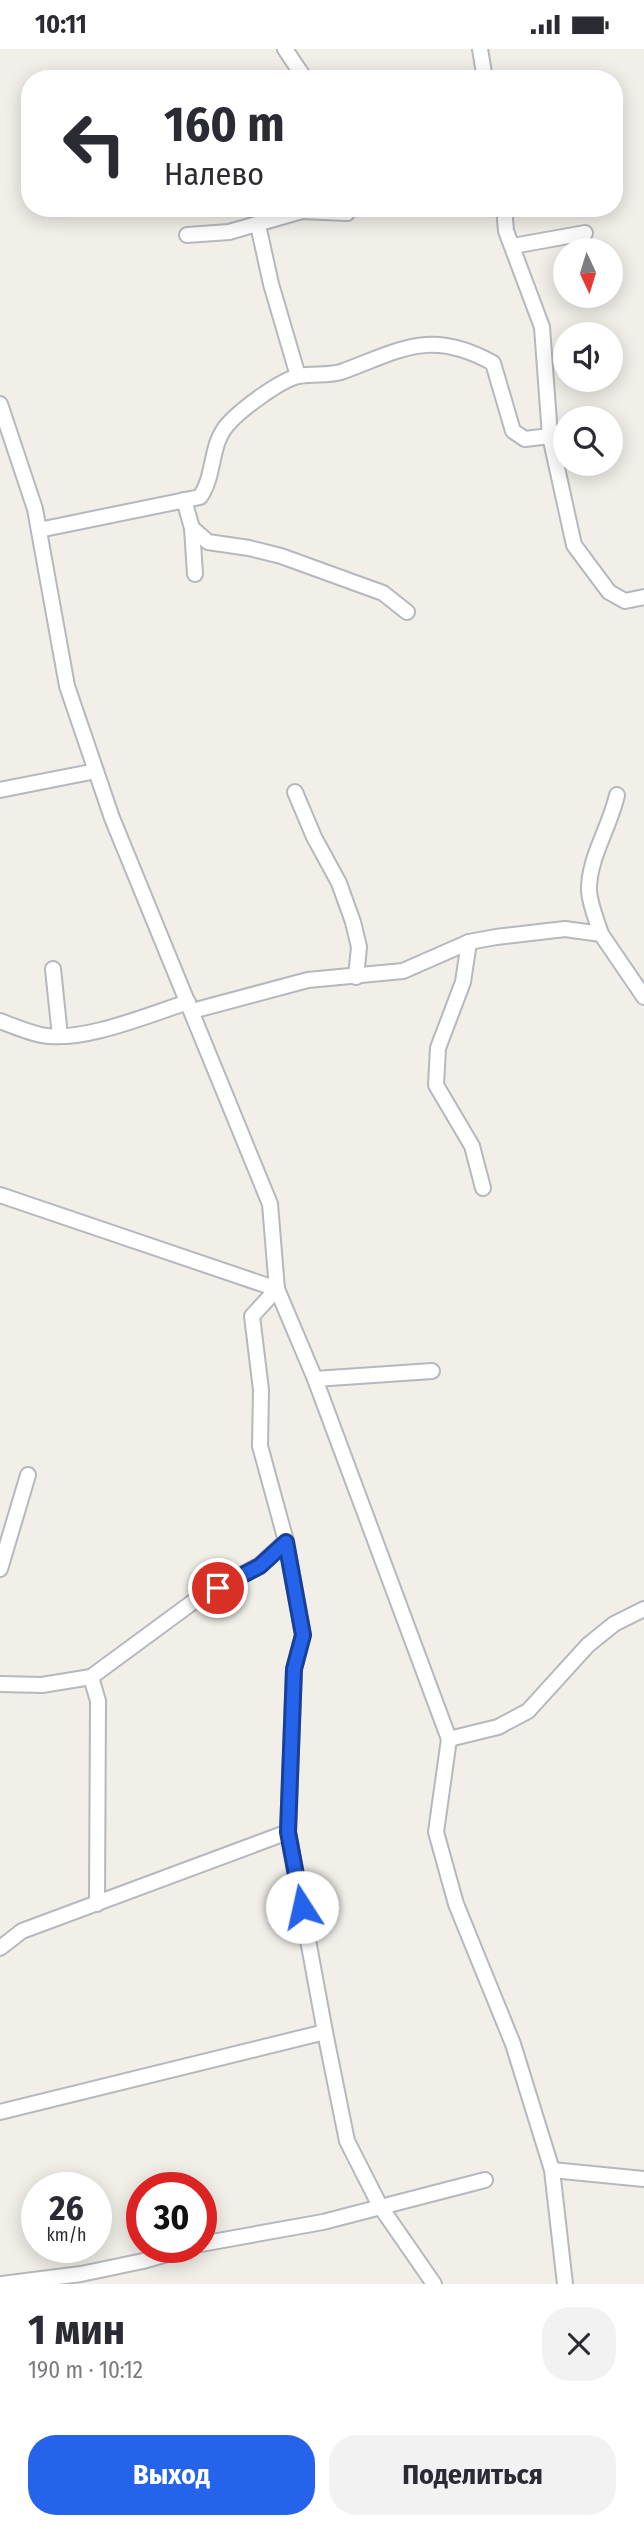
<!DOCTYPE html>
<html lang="ru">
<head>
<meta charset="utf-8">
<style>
	body { margin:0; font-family:"Fira Sans Condensed",sans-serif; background:#f2f2f3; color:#2b2b33; height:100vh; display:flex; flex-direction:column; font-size:26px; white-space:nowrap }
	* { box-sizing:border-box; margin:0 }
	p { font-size:23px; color:#7c7c81 }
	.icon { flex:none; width:38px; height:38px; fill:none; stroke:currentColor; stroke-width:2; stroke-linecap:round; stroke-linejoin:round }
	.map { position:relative; height:2235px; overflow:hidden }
	.panel { display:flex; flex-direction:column; background:#fff; flex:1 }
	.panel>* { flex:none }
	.hud { position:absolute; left:21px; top:21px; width:602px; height:147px; border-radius:28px; box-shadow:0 4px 18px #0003; background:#fff; color:#2b2b33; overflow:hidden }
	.needle { width:46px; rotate:176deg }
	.fabs { position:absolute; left:553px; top:189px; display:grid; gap:14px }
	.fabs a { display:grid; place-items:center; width:70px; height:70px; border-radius:50%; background:#fff; box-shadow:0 4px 18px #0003; font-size:35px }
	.speed { position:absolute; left:21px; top:2123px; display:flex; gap:14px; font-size:35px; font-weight:700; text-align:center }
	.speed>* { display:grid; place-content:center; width:91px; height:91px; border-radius:50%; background:#fff; box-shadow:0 4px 18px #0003; line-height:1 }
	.speed small { font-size:18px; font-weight:400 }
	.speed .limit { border:10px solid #d22; background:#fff; color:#111 }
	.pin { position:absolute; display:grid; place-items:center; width:60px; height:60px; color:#fff; margin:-30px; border:4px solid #fff; border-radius:50%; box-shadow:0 2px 7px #0007 }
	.me { position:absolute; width:77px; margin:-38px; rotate:350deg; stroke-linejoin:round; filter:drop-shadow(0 0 5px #0008) }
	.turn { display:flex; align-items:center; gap:24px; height:147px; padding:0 28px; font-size:32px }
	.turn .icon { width:91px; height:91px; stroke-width:2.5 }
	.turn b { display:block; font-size:49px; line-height:60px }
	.round { display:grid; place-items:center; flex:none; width:74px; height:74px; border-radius:28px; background:#f2f2f3 }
	.headline { display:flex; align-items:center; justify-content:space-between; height:119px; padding:0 28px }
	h1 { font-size:42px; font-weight:700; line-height:52px }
	.action { display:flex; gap:14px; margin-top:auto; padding:14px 28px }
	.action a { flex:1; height:80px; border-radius:28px; background:#2563eb; color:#fff; font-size:28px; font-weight:700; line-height:80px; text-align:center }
	.action a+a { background:#f2f2f3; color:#2b2b33 }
	.status { display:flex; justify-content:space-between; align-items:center; height:49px; padding:0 35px; background:#fff; direction:ltr }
	.status svg { height:19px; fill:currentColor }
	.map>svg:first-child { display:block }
</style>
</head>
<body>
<div class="status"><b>10:11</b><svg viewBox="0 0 49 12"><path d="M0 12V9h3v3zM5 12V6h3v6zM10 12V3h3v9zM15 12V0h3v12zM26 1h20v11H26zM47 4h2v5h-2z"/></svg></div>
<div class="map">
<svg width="644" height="2235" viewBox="0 0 644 2235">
	<rect width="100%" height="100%" fill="#f1efe8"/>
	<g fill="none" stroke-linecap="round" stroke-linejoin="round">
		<defs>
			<g id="street">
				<polyline points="285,0 305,30"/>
				<polyline points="480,0 485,30"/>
				<polyline points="504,159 506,182 542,278 550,387 574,496 609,543 625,552 644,548"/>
				<polyline points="258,176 271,235 298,327"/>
				<polyline points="187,186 229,183 302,162 347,164"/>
				<polyline points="513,197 585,184"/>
				<polyline points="0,355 35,460 67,637 112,769 270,1155 277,1240 315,1330 449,1690 436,1783 456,1855 513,1995 552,2121 565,2235"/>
				<polyline points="184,451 192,479 195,525"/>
				<polyline points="192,479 208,493 249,499 281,507 383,544 407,563"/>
				<path d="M 39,481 L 200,448 C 216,425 209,395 229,374 C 242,360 280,331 299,327 C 313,324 327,327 341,323 C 401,301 430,279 493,314 L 513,382 L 525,390 L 550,387"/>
				<polyline points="0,741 96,722"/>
				<polyline points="295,743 314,788 339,834 353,873 359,898 356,928"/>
				<path d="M 601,885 C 597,872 590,856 589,842 C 588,810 610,778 617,746"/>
				<polyline points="469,893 463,933 438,999 436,1036 472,1097 483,1139"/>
				<polyline points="53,920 60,987"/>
				<polyline points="192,962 308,931 403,922 469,893 496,888 565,880 601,885 644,948"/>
				<path d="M 0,972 C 13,977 27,983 41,986 C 82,994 148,966 188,953"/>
				<polyline points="0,1146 277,1240 252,1267 261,1341 260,1397 286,1492 303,1586 294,1620 288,1783 325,1983 347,2092 380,2157 434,2235"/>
				<polyline points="315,1330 432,1322"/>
				<polyline points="0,1520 28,1426"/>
				<polyline points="91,1628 98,1652 97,1855"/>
				<polyline points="0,1635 42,1636 91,1628 197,1550 260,1516 286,1492"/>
				<polyline points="449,1690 498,1678 528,1662 588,1596 614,1575 644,1560"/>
				<polyline points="0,1899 22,1882 288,1783"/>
				<polyline points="0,2063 325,1983"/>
				<polyline points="552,2121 644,2130"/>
				<polyline points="201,2195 323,2173 485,2131"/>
				<polyline points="2,2235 81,2225 143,2212 191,2198"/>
			</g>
		</defs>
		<use href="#street" stroke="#b5b8bc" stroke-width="18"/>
		<use href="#street" stroke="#fff" stroke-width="14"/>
	</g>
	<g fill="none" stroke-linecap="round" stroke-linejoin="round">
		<defs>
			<polyline id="route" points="218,1539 260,1517 286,1493 303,1586 294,1620 288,1783 302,1858"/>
		</defs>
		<use href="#route" stroke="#184099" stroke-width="18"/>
		<use href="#route" stroke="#2563eb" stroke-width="12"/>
	</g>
</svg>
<div class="fabs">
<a><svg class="needle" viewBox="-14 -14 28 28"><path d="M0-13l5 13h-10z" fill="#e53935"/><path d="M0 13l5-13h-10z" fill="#7c7c81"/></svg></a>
<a><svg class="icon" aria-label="sound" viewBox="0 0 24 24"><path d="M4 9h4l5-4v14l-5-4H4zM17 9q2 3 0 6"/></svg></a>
<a><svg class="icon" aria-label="search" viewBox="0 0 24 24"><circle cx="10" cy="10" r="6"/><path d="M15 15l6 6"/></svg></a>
</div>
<div class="speed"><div>26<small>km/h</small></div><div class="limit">30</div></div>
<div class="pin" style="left:218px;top:1539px;background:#d93025"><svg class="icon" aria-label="arrive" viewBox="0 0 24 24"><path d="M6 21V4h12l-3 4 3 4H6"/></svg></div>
<svg class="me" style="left:302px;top:1858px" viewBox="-20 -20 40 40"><circle r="19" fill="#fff"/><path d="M0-13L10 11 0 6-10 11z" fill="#2563eb"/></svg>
<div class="hud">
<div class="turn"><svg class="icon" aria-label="left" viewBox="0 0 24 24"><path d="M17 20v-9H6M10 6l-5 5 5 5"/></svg><div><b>160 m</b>Налево</div></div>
</div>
</div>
<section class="panel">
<div class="headline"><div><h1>1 мин</h1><p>190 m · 10:12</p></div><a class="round"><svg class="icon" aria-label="close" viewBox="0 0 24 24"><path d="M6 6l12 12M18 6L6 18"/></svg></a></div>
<div class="action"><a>Выход</a><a>Поделиться</a></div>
</section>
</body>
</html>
